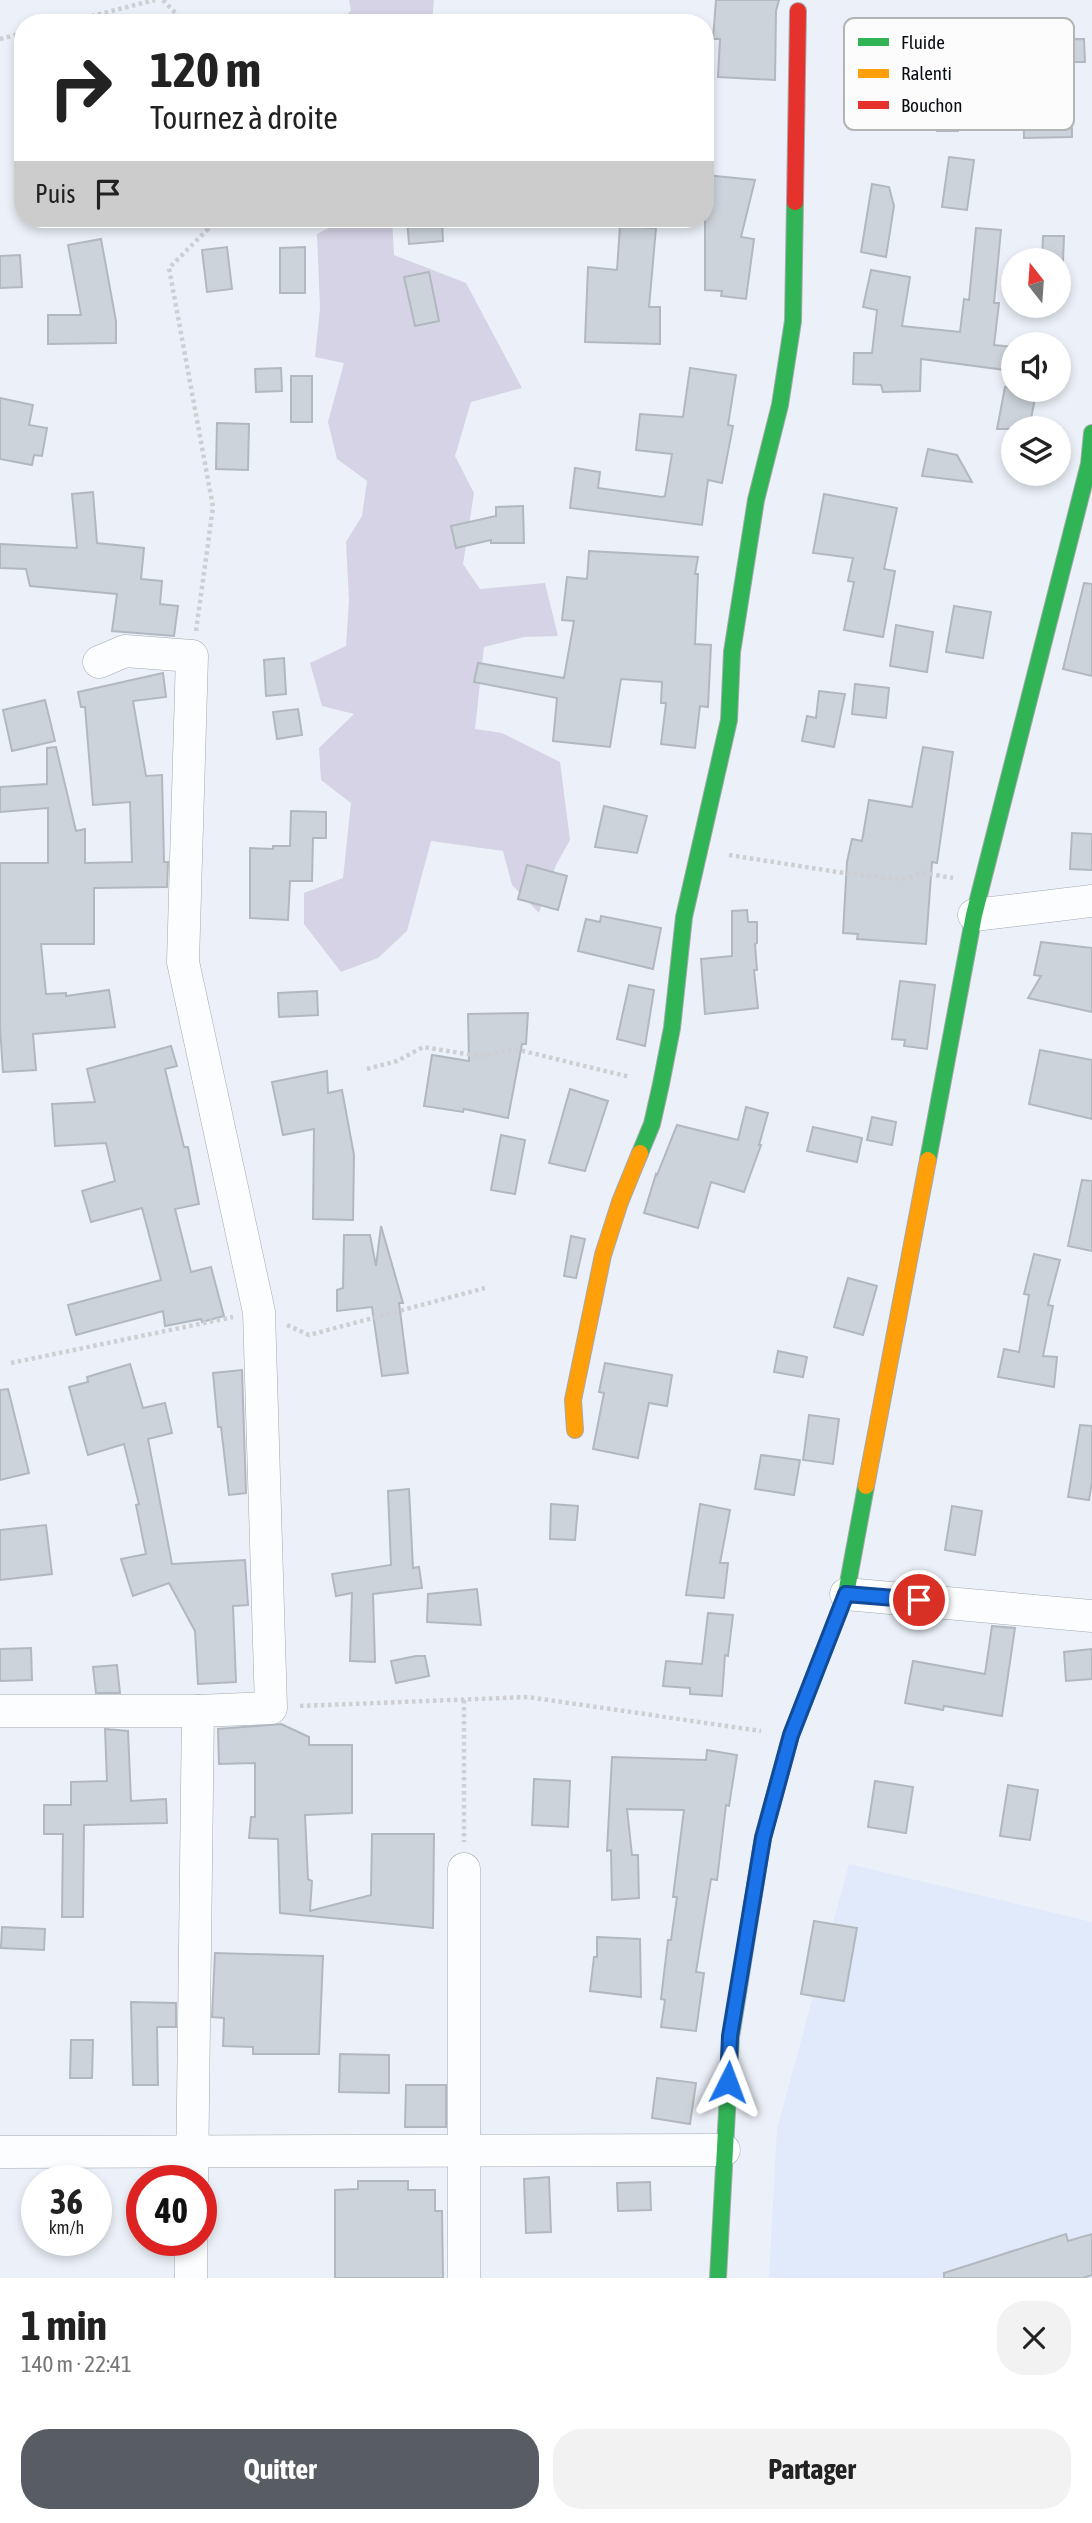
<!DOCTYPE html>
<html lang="fr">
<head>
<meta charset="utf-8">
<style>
	body { margin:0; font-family:"Asap Condensed",sans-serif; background:#f2f2f2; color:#222; height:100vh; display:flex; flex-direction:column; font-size:26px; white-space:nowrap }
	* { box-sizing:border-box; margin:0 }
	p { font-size:23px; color:#767676 }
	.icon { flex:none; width:38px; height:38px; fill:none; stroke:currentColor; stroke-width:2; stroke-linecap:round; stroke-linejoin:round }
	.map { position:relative; height:2278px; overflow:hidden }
	.side { display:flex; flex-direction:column; background:#fff; flex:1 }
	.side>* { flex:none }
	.hud { position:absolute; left:14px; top:14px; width:700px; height:214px; border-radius:28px; box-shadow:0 4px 10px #0003; background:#fff; color:#222; overflow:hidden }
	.needle { width:46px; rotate:343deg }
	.tools { position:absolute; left:1001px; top:248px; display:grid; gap:14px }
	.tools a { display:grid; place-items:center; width:70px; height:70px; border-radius:50%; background:#fff; box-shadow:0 4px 10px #0003; font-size:35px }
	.speed { position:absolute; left:21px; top:2165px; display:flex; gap:14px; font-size:35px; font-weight:700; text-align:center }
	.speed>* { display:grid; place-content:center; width:91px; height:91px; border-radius:50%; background:#fff; box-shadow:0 4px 10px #0003; line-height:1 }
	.speed small { font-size:18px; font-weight:400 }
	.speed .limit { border:10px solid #d22; background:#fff; color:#111 }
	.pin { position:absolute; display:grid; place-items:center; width:60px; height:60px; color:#fff; margin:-30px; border:4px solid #fff; border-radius:50%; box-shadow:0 2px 7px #0007 }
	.me { position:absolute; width:77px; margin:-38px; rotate:3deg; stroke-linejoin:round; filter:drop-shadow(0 0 5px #0008) }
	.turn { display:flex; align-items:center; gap:24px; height:147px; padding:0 21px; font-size:32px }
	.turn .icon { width:91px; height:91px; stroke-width:2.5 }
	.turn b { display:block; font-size:49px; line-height:60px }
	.then { display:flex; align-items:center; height:66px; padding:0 21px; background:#0003; gap:14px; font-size:26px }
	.round { display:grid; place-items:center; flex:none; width:74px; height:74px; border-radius:28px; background:#f2f2f2 }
	.head { display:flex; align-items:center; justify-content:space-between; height:119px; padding:0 21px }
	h1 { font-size:42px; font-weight:700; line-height:52px }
	.action { display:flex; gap:14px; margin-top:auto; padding:14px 21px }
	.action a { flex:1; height:80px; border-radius:28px; background:#585d64; color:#fff; font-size:28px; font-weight:700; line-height:80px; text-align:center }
	.action a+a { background:#f2f2f2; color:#222 }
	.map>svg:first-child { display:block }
</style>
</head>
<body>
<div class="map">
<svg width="1092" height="2278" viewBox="0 0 1092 2278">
	<rect width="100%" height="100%" fill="#ecf1f9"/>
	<polygon fill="#e0eafb" points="849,1864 1092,1922 1092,2278 769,2278 777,2129"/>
	<g fill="#d5d3e5">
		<polygon points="349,0 434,0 432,23 340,23 351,10"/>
		<polygon points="346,219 392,219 394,255 466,283 522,388 471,402 455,456 474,493 463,564 480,589 545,583 558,636 524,637 484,647 475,729 502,733 560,762 570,840 556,865 539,913 512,885 503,851 431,841 407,931 378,958 341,972 304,924 304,893 343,878 351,803 321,780 319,748 354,714 322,706 310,663 346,646 349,600 346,542 362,516 367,481 337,459 328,422 344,363 315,357 320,308 317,234"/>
	</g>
	<g fill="#ccd3da" stroke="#b2b8bf" stroke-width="2">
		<polygon points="716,0 779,0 776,11 775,80 718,77 720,39 713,39"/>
		<polygon points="1084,39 1085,62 1071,62 1072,137 1024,138 1023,61 986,61 987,40"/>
		<rect x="937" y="95" width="21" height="36"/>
		<polygon points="949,157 974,160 967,210 942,207"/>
		<polygon points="705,175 755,180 741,237 754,239 746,299 721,296 722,291 705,290"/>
		<polygon points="872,184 889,187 894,206 886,257 861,252"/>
		<polygon points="407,219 442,219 443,241 409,244"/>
		<polygon points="620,226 656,228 649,307 660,307 660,344 585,342 588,267 617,270"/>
		<polygon points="976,228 1001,230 994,303 999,303 994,345 1013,347 1013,371 921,359 920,391 883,392 881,385 853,384 854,353 872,353 877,310 863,307 871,270 910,277 902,326 960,332 964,299 969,300"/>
		<polygon points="1043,236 1064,236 1063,261 1042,261"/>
		<polygon points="101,239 116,321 116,343 48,344 48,315 81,315 68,245"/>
		<polygon points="227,247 232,289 207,292 202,250"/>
		<polygon points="305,247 305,293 280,293 280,248"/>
		<polygon points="20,255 22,287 0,288 0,256"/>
		<polygon points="429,272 439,321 415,326 404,277"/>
		<polygon points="281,368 282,391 256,392 255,369"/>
		<polygon points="690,368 736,375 728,425 733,426 722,483 708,480 702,525 570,508 575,468 600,472 598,488 662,497 665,496 672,454 636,450 640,414 683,417"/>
		<rect x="291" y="376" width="21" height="46"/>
		<polygon points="1005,387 1036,393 1029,429 997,429"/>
		<polygon points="0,398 33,405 29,425 47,428 42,456 34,455 32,465 0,459"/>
		<polygon points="217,423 249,424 248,470 216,469"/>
		<polygon points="928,449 957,455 972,482 922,476"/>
		<polygon points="93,492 97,543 144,548 141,579 162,581 160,604 178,606 174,636 112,631 117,594 30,586 26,569 0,568 0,544 77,548 72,494"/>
		<polygon points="824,494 897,508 884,569 895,571 883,637 844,630 854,582 848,581 853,558 813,553"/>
		<polygon points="523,506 524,543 491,543 491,540 456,548 451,526 496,516 496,507"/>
		<polygon points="589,551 698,557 695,574 698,574 695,644 711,645 708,707 700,706 695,748 661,744 666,703 661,703 662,682 621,679 610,747 553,741 557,698 474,682 478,663 564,678 574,621 562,620 567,577 587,579"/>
		<polygon points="1084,583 1092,584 1092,676 1063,669"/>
		<polygon points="954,606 991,612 983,658 946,652"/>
		<polygon points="896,625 933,632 927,672 890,666"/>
		<polygon points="284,658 286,694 266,696 264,660"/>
		<polygon points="163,673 166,697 133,701 146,776 162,775 164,862 168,862 167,887 94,888 94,944 41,944 46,994 66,993 66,996 109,990 115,1027 33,1034 36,1070 3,1072 0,1027 0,863 48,863 48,808 0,812 0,787 47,784 47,748 56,747 76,831 85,829 85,863 132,862 130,802 93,805 85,707 81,707 78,692"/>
		<polygon points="855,684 889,688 886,718 852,714"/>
		<polygon points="819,691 845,694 834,747 802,741 807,716 816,718"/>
		<polygon points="45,700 55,741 12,751 3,710"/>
		<polygon points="298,709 302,735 277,739 273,712"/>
		<polygon points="923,747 953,752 937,863 932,862 926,944 857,939 858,934 843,933 847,862 852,839 862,841 869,800 912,807"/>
		<polygon points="604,806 647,816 637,853 595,847"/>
		<polygon points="291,811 326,812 326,838 313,838 312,881 290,881 288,920 250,918 250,848 273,849 273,846 290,846"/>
		<polygon points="1072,833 1092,834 1092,870 1070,869"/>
		<polygon points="527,865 567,876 558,910 518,899"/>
		<polygon points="747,910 748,922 757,922 757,943 755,944 757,970 754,970 758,1008 705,1014 701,959 732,956 732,911"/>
		<polygon points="601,916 661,928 653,969 578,951 586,919 600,922"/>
		<polygon points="1041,942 1092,948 1092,1012 1028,998 1041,976 1034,975"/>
		<polygon points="900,981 935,985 927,1049 904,1046 905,1040 892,1039"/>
		<polygon points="629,985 654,990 645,1046 617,1039"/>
		<polygon points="317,991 318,1015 279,1017 278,993"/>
		<polygon points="528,1013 526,1044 522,1044 508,1118 464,1109 463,1112 424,1106 432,1055 469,1061 468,1014"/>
		<polygon points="171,1046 177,1066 165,1069 184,1147 188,1147 199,1204 175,1209 191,1272 211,1267 224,1316 202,1322 201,1319 165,1326 163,1311 76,1335 68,1305 161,1280 142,1208 91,1222 82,1191 115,1181 106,1143 55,1146 52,1104 95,1102 87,1069"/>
		<polygon points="1040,1050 1092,1060 1092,1119 1029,1104"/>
		<polygon points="327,1071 328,1093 342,1090 354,1155 353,1220 313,1219 314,1129 283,1135 272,1082"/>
		<polygon points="570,1089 608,1101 585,1171 549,1163"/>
		<polygon points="746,1107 768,1113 759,1145 761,1145 744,1192 711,1182 698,1228 644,1213 656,1174 657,1175 677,1125 738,1140"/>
		<polygon points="872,1117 896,1122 892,1145 867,1140"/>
		<polygon points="813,1127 862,1138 857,1162 807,1151"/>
		<polygon points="501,1135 525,1140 515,1194 491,1190"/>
		<polygon points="1082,1180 1092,1181 1092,1251 1068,1246"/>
		<polygon points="381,1226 403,1303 399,1303 408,1373 382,1376 372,1307 337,1311 337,1290 343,1288 344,1235 370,1235 376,1266"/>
		<polygon points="571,1236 585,1239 576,1278 564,1276"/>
		<polygon points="1034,1254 1060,1260 1048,1305 1053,1306 1043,1356 1057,1357 1054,1387 998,1377 1004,1349 1019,1352 1029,1295 1024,1294"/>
		<polygon points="848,1278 877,1286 863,1335 834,1327"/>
		<polygon points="778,1351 807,1357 803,1377 774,1372"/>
		<polygon points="605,1363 672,1375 667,1406 649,1403 638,1458 593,1449 604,1393 599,1392"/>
		<polygon points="130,1364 143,1408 165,1403 172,1433 148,1439 172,1564 245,1560 248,1605 233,1606 236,1682 198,1684 195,1631 169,1583 133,1596 121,1559 146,1554 136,1505 139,1504 124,1444 88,1455 69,1387 88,1382 87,1377"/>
		<polygon points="242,1370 246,1493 229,1495 221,1427 218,1427 213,1373"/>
		<polygon points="8,1389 29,1473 0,1480 0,1390"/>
		<polygon points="809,1415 839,1419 833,1464 803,1460"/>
		<polygon points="1080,1425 1092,1426 1092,1482 1089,1500 1068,1497"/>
		<polygon points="761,1455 800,1460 794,1495 755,1489"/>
		<polygon points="409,1489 413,1568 419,1567 422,1588 373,1594 375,1662 350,1661 352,1593 336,1596 332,1574 391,1565 388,1491"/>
		<polygon points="551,1504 578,1506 575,1540 550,1539"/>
		<polygon points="700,1504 730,1510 720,1563 728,1563 724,1598 686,1595"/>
		<polygon points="952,1506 982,1511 975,1555 945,1550"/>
		<polygon points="46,1525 52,1574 0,1580 0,1530"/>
		<polygon points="477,1589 481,1625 427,1622 428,1594"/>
		<polygon points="708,1613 733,1615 728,1656 725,1655 722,1696 690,1694 690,1688 663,1686 666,1661 702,1664"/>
		<polygon points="992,1626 1015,1628 1002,1716 944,1706 943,1710 905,1703 913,1661 985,1674"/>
		<polygon points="31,1648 32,1680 0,1681 0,1649"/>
		<polygon points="1092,1649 1092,1679 1066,1681 1064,1652"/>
		<polygon points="416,1656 425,1656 429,1676 396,1683 391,1661"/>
		<polygon points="117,1665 120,1693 96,1693 93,1667"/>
		<polygon points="281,1724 309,1737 309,1745 352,1745 352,1813 305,1815 308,1879 312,1881 310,1911 371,1895 372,1834 434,1834 433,1928 280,1913 278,1839 249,1838 251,1817 255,1817 255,1763 219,1764 218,1729"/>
		<polygon points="105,1729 128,1731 131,1801 166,1799 167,1823 84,1825 83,1917 62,1917 63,1834 44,1834 44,1805 71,1805 71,1782 107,1781"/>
		<polygon points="707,1750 737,1755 729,1806 726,1805 717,1880 711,1879 696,1972 704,1973 696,2031 661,2027 665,2000 661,1999 668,1940 671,1940 677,1897 673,1897 684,1810 627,1809 632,1855 638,1855 639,1898 612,1900 611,1850 607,1851 612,1757 706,1760"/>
		<polygon points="534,1779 570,1781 568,1827 532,1825"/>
		<polygon points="875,1781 913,1787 906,1833 868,1827"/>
		<polygon points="1008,1785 1038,1790 1030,1840 1000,1836"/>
		<polygon points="814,1921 857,1928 844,2001 801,1994"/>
		<polygon points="2,1927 45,1929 44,1950 1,1948"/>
		<polygon points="597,1937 640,1939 641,1997 590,1991 594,1957 597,1957"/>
		<polygon points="215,1953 323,1956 319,2054 253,2054 253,2047 223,2046 224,2018 212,2017"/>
		<polygon points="131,2002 176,2003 176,2027 157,2027 158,2085 133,2085"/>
		<polygon points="71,2040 93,2040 92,2078 70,2078"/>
		<polygon points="340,2054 389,2055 389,2093 339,2092"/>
		<polygon points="657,2078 696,2083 690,2124 652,2118"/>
		<polygon points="406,2085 446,2085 446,2127 405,2127"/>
		<polygon points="549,2177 551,2232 526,2233 524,2179"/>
		<polygon points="358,2181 408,2181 408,2190 435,2190 435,2211 442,2211 443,2278 335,2278 335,2190 358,2189"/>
		<polygon points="650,2182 651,2210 618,2211 617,2183"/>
		<polygon points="1066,2234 1068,2241 1092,2234 1092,2275 1083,2278 944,2278 944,2273"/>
	</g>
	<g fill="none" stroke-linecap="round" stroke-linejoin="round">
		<defs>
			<g id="street">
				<polyline points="974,915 1092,901"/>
				<polyline points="846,1594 1092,1616"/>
				<polyline points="0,1711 198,1711 271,1708 259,1312 183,962 192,656 125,651 99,662"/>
				<polyline points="464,1869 464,2278"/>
				<polyline points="0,2152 724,2150"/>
				<polyline points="192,2180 198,1711"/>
				<polyline points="191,2278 191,2240"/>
			</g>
			<g id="fast">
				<polyline points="640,1153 652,1124 661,1084 672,1028 684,917 729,720 732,652 756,500 780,405 793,321 795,202"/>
				<polyline points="928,1160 974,915 1089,464 1092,433"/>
				<polyline points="718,2278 731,2037 763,1837 791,1735 846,1594 866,1486"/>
			</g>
			<g id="slow">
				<polyline points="575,1430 573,1400 603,1255 620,1202 640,1153"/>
				<polyline points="866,1486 928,1160"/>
			</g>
			<polyline id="jam" points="795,202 798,11"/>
		</defs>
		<use href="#street" stroke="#a4a9b0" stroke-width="33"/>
		<use href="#fast" stroke="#a4a9b0" stroke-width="18"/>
		<use href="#slow" stroke="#a4a9b0" stroke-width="18"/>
		<use href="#jam" stroke="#a4a9b0" stroke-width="18"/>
		<g stroke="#cdcfd2" stroke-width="4.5" stroke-dasharray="3.5 3.5" stroke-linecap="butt">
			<polyline points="163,0 185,23"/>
			<polyline points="64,23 155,0"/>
			<polyline points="0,39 23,33"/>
			<polyline points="196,631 213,507 169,268 208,229 207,219"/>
			<polyline points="729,855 857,875 902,879 923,873 953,878"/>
			<polyline points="367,1069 397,1061 423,1047 479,1056 515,1049 630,1077"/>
			<polyline points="287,1325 309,1335 485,1288"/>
			<polyline points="11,1363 233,1317"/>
			<polyline points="464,1700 464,1842"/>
			<polyline points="300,1706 528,1697 761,1731"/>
		</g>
		<use href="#street" stroke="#fcfdfe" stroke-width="32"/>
		<use href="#fast" stroke="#30b455" stroke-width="16"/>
		<use href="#slow" stroke="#ff9f0a" stroke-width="16"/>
		<use href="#jam" stroke="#e5322d" stroke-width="16"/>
	</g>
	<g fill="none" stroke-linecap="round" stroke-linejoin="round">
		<defs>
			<polyline id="route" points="728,2082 730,2036 763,1838 791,1735 846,1594 919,1600"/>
		</defs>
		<use href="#route" stroke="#114b97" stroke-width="18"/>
		<use href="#route" stroke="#1a73e8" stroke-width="12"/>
	</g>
	<rect x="844" y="18" width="230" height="112" rx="10" fill="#fcfcfc" stroke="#b3b4b6" stroke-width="2"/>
	<rect x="858" y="38" width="31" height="8" fill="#30b455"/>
	<rect x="858" y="69" width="31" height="9" fill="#ff9f0a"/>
	<rect x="858" y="101" width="31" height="8" fill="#e5322d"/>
	<g font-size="19" fill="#080d14">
		<text x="901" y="49">Fluide</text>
		<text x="901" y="80">Ralenti</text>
		<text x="901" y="112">Bouchon</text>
	</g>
</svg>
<div class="tools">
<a><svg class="needle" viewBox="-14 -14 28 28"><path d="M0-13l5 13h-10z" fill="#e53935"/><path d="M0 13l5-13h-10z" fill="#767676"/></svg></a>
<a><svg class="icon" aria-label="sound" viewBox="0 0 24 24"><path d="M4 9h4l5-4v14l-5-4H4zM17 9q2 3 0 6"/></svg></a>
<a><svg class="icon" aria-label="layers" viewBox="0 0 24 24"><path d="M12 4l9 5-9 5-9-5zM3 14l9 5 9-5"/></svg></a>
</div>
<div class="speed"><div>36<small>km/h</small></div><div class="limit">40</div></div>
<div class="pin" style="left:919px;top:1600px;background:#d93025"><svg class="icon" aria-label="arrive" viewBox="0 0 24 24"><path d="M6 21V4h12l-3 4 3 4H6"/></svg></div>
<svg class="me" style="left:728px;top:2082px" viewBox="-20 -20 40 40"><path d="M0-17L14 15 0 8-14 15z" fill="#1a73e8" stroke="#fff" stroke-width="4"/></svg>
<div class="hud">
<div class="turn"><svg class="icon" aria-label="right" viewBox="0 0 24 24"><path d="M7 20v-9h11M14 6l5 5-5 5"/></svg><div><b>120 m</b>Tournez à droite</div></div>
<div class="then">Puis<svg class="icon" aria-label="arrive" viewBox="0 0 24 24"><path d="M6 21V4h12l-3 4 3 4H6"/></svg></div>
</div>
</div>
<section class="side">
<div class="head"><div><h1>1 min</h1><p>140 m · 22:41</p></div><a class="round"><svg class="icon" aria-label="close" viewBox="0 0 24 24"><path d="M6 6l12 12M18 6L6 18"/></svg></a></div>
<div class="action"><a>Quitter</a><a>Partager</a></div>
</section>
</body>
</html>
